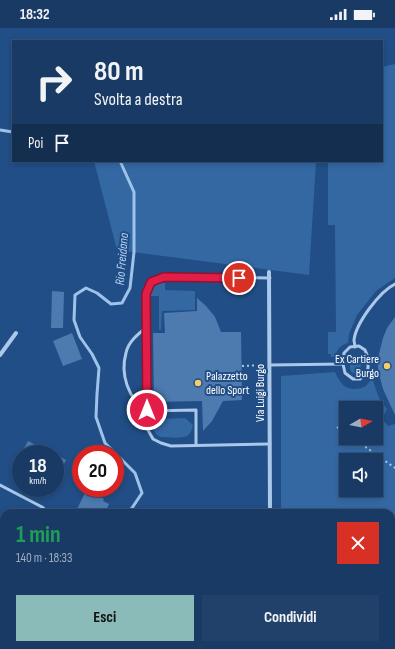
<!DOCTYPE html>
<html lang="it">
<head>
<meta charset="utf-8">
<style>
	body { margin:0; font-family:"Sofia Sans Condensed",sans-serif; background:#22416a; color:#f1f3f6; height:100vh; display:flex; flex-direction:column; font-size:15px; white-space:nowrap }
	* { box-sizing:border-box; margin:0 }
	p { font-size:13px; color:#9fadbf }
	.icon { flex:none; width:22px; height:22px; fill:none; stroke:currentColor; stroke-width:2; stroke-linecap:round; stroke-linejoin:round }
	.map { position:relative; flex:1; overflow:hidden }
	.drawer { position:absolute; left:0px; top:481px; width:395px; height:140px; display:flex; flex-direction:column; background:#193a64; border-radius:12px 12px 0 0; box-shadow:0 2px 6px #0003,0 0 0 1px #375478 }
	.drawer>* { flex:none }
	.banner { position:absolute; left:12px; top:12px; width:371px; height:122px; border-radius:0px; box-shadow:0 2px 6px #0003,0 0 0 1px #375478; background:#193a64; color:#f1f3f6; overflow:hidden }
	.needle { width:26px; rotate:81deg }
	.controls { position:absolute; left:339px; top:373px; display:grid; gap:8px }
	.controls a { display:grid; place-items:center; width:44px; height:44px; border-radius:0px; background:#193a64; box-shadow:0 2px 6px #0003,0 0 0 1px #375478; font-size:20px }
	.speed { position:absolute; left:12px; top:417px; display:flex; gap:8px; font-size:20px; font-weight:700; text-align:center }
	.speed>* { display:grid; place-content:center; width:52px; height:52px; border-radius:50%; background:#193a64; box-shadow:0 2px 6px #0003,0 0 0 1px #375478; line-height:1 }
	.speed small { font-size:10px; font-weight:400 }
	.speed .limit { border:6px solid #d22; background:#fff; color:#111 }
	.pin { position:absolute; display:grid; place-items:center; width:34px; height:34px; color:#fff; margin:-17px; border:2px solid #fff; border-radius:50%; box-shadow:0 1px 4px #0007 }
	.me { position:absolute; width:44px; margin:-22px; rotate:0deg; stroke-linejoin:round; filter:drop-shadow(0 0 3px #0008) }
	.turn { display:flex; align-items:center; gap:14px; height:84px; padding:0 16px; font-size:18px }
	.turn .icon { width:52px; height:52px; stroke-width:2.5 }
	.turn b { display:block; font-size:28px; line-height:34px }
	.then { display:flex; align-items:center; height:38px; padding:0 16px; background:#0003; gap:8px; font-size:15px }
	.round { display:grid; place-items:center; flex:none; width:42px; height:42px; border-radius:0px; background:#22416a }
	.overview { display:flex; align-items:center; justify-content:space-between; height:68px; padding:0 16px }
	h1 { font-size:24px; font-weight:700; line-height:30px; color:#1e9e55 }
	.button { display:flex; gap:8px; margin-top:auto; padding:8px 16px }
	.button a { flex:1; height:46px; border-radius:0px; background:#8bbbb9; color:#111; font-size:16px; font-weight:700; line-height:46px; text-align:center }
	.button a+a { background:#22416a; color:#f1f3f6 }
	.status { display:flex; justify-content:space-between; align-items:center; height:28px; padding:0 20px; background:#193a64; direction:ltr }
	.status svg { height:11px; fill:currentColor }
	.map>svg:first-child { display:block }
</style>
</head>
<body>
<div class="status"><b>18:32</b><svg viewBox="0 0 49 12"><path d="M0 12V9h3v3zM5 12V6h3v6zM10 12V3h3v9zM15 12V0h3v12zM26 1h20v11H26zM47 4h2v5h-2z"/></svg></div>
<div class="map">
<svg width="395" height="621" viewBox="0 0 395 621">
	<rect width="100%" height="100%" fill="#214e86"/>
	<g fill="#3468a3" fill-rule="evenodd">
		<path d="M 395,36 L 395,250 L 376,263 L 357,287 L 349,306 L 348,315 C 340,317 337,321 335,329 L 331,329 L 331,326 L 328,326 L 328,304 L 336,304 L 335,197 L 328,197 L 328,133 L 382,133 L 382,39 Z"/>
		<polygon points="94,133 316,133 309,247 117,222"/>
		<path d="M 160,255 L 165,255 L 165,262 L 195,263 L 195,282 L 162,283 L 161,302 L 159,302 L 159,268 L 150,268 C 152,261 154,258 160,255 Z"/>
		<path d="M 355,328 L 359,330 C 362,336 362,343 355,346 C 348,344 350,337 351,331 Z"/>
		<path d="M 335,344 C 337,349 340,354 344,358 C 349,362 360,362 366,358 C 368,356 370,353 372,350 L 379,370 L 387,381 L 382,391 L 388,398 L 395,396 L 395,509 L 391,509 L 391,485 L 281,485 L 281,348 ZM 346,380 L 376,380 L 376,410 L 346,410 ZM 346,432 L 376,432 L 376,462 L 346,462 Z"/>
		<path d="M 185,390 L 193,397 C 192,401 191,406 187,408 C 182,411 167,409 161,409 C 155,407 153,402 154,396 L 160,391 Z"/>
	</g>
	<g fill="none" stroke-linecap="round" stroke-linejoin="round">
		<g stroke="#9ec3eb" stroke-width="3">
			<polyline points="0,102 13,104"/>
			<polyline points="120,133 134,164 134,224 130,260 122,275 111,276 97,265 86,260 75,267 74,292 80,309 92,326 99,340 97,366 96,389 105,415 135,445 142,465 132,480 128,485"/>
			<polyline points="239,617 244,621"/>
		</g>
	</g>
	<g fill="#4d7bb0">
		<polygon points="52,263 64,264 63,300 51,300"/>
		<polygon points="197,270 206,278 215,289 221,304 241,304 242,372 223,373 212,393 203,403 202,373 154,374 153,305 165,305 164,285 197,283"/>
		<polygon points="395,289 395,387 383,361 378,342 378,330 383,310 387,300"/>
		<polygon points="72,305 82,331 63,338 53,313"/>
		<polygon points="28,413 54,426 21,426"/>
		<polygon points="55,426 66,432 55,454"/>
		<polygon points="86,463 104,471 103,473 109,476 105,485 75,485"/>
	</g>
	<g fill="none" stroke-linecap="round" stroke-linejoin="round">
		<g stroke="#aac8ea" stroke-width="2" stroke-dasharray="2 3" stroke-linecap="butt">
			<polyline points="242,338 263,337"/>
			<polyline points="337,399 346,405"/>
			<polyline points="353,410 395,440"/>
		</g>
		<g stroke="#aac8ea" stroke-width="3">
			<polyline points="270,250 164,249 151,254 146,266 147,383 148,402 153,411 161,415 171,418 270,416"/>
			<path d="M 147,299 C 138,306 128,314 126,325 C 120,346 128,371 147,383 L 196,382 L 196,417"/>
			<polygon points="359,318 365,322 368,329 368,340 366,346 360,351 353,351 345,345 343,336 344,325 350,319"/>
			<path d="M 355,319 C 355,317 354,314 354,312 C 356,295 380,263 395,256"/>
			<polyline points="270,337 343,336"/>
			<polyline points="0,457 42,479 49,485"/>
		</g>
		<g stroke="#aac8ea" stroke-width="4">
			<polyline points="269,244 270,485"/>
			<polyline points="0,327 16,305"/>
			<polyline points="284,617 285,621"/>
		</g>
	</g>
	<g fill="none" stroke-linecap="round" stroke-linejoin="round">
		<defs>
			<polyline id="route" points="147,382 146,266 151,254 164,249 239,250"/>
		</defs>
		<use href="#route" stroke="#92132f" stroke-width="10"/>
		<use href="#route" stroke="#e11d48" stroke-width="7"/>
	</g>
	<g fill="#f6cc6b" stroke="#214e86" stroke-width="1.5">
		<circle cx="387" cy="338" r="4"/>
		<circle cx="198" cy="355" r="4"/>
	</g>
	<g text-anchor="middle" stroke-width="4" stroke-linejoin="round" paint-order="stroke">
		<g font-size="12" fill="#fff" stroke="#214e86" text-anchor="end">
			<text x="379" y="335">Ex Cartiere<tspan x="379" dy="14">Burgo</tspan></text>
			<text x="206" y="352" text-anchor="start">Palazzetto<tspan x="206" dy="14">dello Sport</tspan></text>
		</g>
		<g font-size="12" fill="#fff" stroke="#214e86">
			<text transform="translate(260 365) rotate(-90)" y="4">Via Luigi Burgo</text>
		</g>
		<g font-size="13" font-style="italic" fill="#b6d2f1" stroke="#214e86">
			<text transform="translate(121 231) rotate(-85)" y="5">Rio Freidano</text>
		</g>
	</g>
</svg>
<div class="controls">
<a><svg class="needle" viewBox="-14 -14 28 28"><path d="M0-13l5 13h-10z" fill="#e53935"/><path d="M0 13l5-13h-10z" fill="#9fadbf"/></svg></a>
<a><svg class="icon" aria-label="sound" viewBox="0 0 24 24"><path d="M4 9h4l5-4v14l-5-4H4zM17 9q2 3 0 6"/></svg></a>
</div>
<div class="speed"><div>18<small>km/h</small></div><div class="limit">20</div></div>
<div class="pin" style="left:239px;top:250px;background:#d93025"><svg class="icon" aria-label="arrive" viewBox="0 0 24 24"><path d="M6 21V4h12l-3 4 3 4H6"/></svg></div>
<svg class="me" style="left:147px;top:382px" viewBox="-20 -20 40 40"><circle r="17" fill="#e11d48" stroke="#fff" stroke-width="3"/><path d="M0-11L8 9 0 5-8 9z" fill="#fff"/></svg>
<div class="banner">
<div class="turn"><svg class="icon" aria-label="right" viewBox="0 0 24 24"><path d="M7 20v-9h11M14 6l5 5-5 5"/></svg><div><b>80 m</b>Svolta a destra</div></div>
<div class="then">Poi<svg class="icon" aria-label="arrive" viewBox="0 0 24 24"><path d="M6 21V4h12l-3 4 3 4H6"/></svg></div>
</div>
<section class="drawer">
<div class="overview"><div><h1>1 min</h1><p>140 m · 18:33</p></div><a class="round" style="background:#d93025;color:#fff"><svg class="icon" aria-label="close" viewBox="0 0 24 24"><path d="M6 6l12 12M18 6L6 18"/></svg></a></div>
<div class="button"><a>Esci</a><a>Condividi</a></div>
</section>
</div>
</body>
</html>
